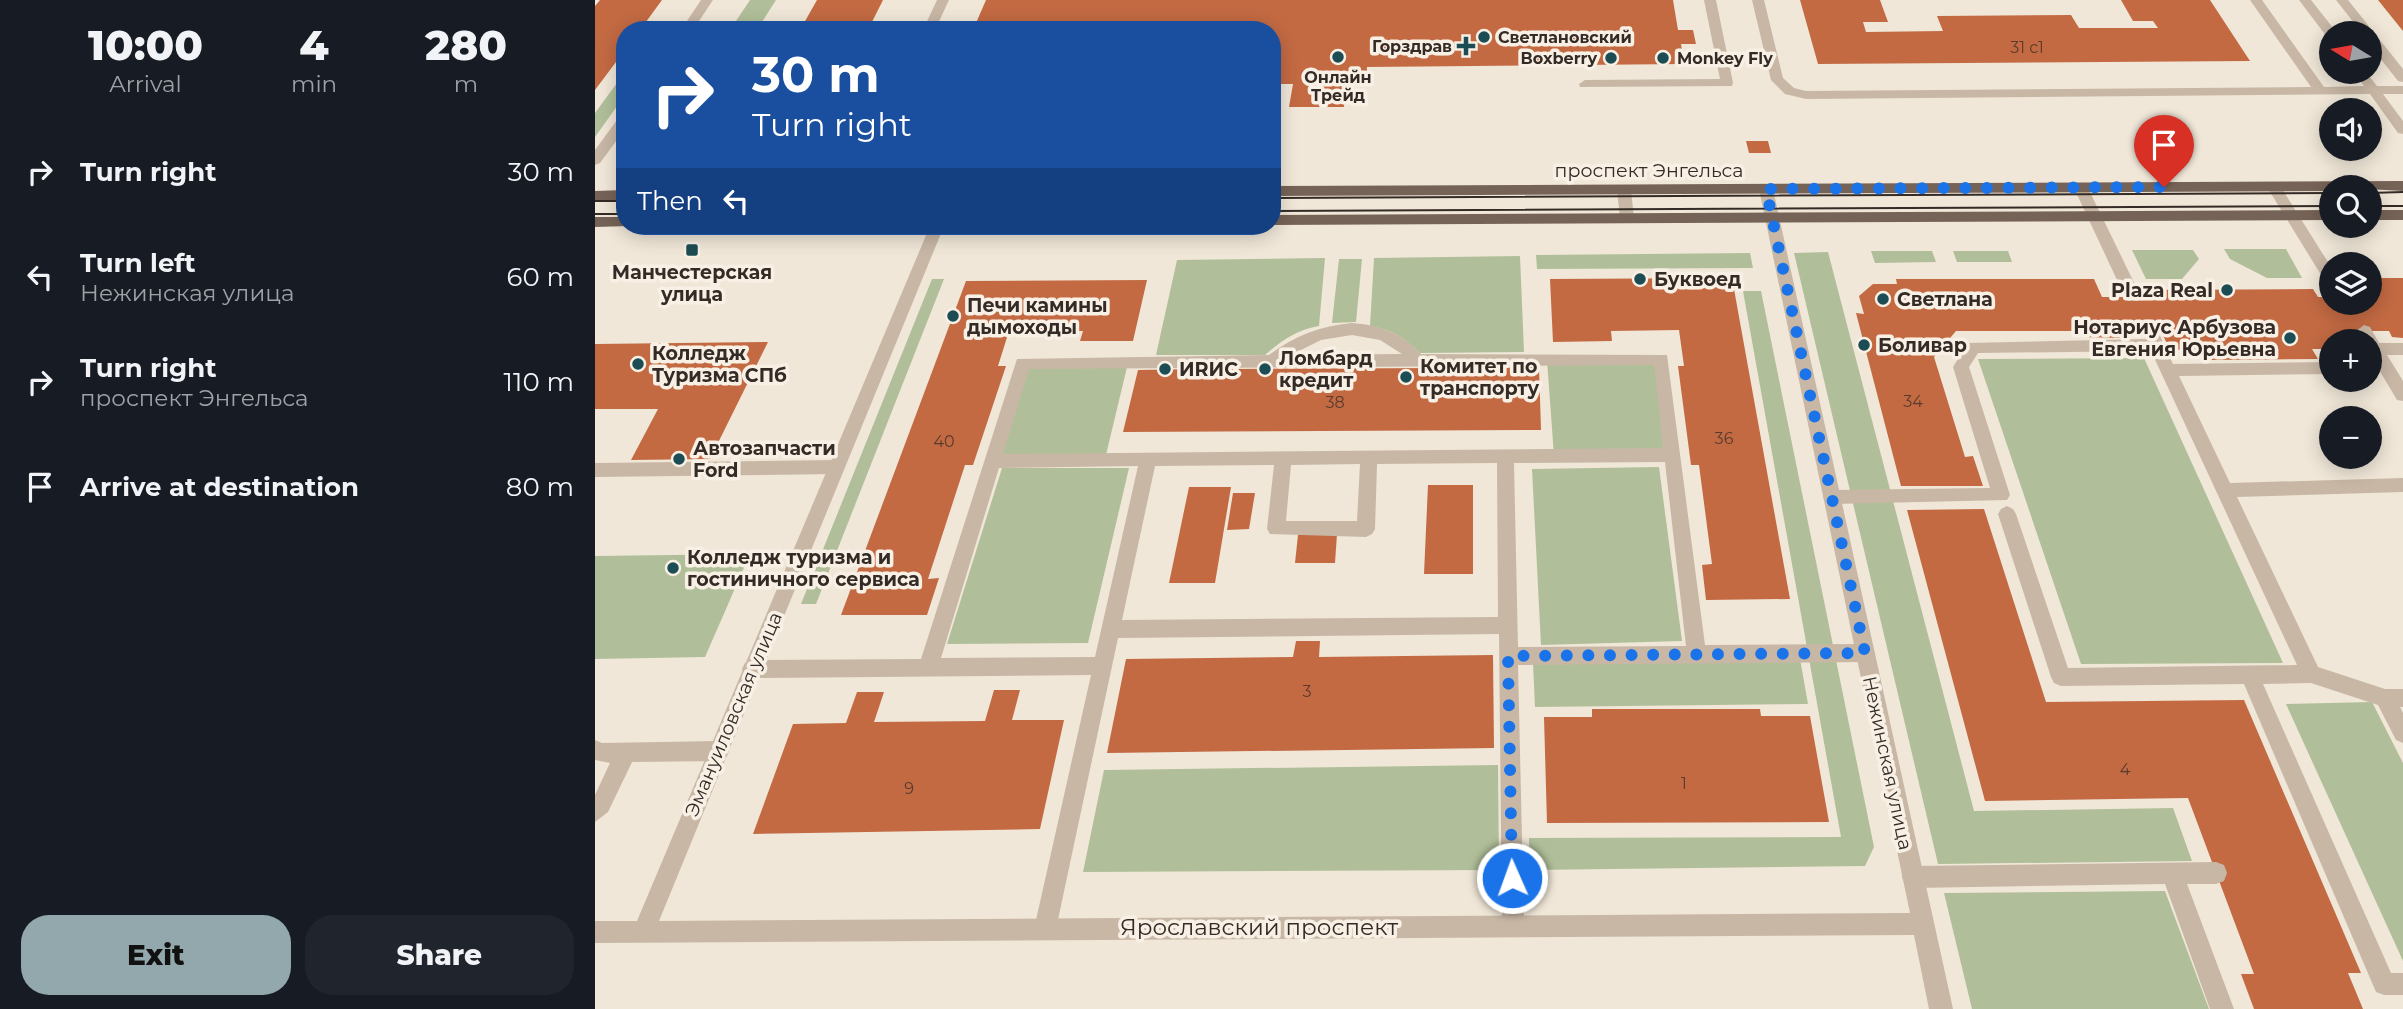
<!DOCTYPE html>
<html lang="en">
<head>
<meta charset="utf-8">
<style>
	body { margin:0; font-family:Montserrat,sans-serif; background:#20242c; color:#f1f3f6; height:100vh; display:flex; flex-direction:column; font-size:26px; white-space:nowrap }
	* { box-sizing:border-box; margin:0 }
	p { font-size:23px; color:#9ea1a6 }
	.icon { flex:none; width:38px; height:38px; fill:none; stroke:currentColor; stroke-width:2; stroke-linecap:round; stroke-linejoin:round }
	.map { position:relative; flex:1; overflow:hidden }
	.side { display:flex; flex-direction:column; background:#171b24; width:595px }
	.side>* { flex:none }
	.hud { position:absolute; left:21px; top:21px; width:665px; height:214px; border-radius:28px; box-shadow:0 4px 18px #0003; background:#1a4fa0; color:#fff; overflow:hidden }
	.needle { width:46px; rotate:281deg }
	.controls { position:absolute; left:1724px; top:21px; display:grid; gap:14px }
	.controls a { display:grid; place-items:center; width:63px; height:63px; border-radius:50%; background:#171b24; box-shadow:0 4px 18px #0003; font-size:35px }
	.pin { position:absolute; display:grid; place-items:center; width:60px; height:60px; color:#fff; margin:-72px -30px; border-radius:50% 50% 50% 0; rotate:-45deg; box-shadow:0 0 7px #0007 }
	.pin .icon { rotate:45deg }
	.me { position:absolute; width:77px; margin:-38px; rotate:358deg; stroke-linejoin:round; filter:drop-shadow(0 0 5px #0008) }
	.turn { display:flex; align-items:center; gap:24px; height:147px; padding:0 21px; font-size:32px }
	.turn .icon { width:91px; height:91px; stroke-width:2.5 }
	.turn b { display:block; font-size:49px; line-height:60px }
	.then { display:flex; align-items:center; height:66px; padding:0 21px; background:#0003; gap:14px; font-size:26px }
	.eta { display:flex; justify-content:space-evenly; align-items:center; height:119px; text-align:center }
	.eta b { font-size:42px; font-weight:800; line-height:49px }
	.action { display:flex; gap:14px; margin-top:auto; padding:14px 21px }
	.action a { flex:1; height:80px; border-radius:28px; background:#92a8ad; color:#111; font-size:28px; font-weight:800; line-height:80px; text-align:center }
	.action a+a { background:#20242c; color:#f1f3f6 }
	ul { padding:0; list-style:none }
	li { display:flex; align-items:center; gap:21px; height:105px; padding:0 21px }
	li div { flex:1 }
	li b { display:block; font-size:26px }
	li em { font-style:normal }
	main { display:flex; flex:1; min-height:0 }
	.map>svg:first-child { display:block }
</style>
</head>
<body>
<main>
<section class="side">
<div class="eta">
<div><b>10:00</b><p>Arrival</p></div>
<div><b>4</b><p>min</p></div>
<div><b>280</b><p>m</p></div>
</div>
<ul>
<li><svg class="icon" aria-label="right" viewBox="0 0 24 24"><path d="M7 20v-9h11M14 6l5 5-5 5"/></svg><div><b>Turn right</b></div><em>30 m</em></li>
<li><svg class="icon" aria-label="left" viewBox="0 0 24 24"><path d="M17 20v-9H6M10 6l-5 5 5 5"/></svg><div><b>Turn left</b><p>Нежинская улица</p></div><em>60 m</em></li>
<li><svg class="icon" aria-label="right" viewBox="0 0 24 24"><path d="M7 20v-9h11M14 6l5 5-5 5"/></svg><div><b>Turn right</b><p>проспект Энгельса</p></div><em>110 m</em></li>
<li><svg class="icon" aria-label="arrive" viewBox="0 0 24 24"><path d="M6 21V4h12l-3 4 3 4H6"/></svg><div><b>Arrive at destination</b></div><em>80 m</em></li>
</ul>
<div class="action"><a>Exit</a><a>Share</a></div>
</section>
<div class="map">
<svg width="1808" height="1009" viewBox="0 0 1808 1009">
	<rect width="100%" height="100%" fill="#f0e7d8"/>
	<g fill="#b0bf99">
		<polygon points="155,0 181,0 162,30 135,30"/>
		<polygon points="30,72 30,95 0,137 0,113"/>
		<polygon points="1629,249 1691,249 1707,278 1672,278 1635,259"/>
		<polygon points="1537,250 1598,250 1604,259 1587,279 1551,279"/>
		<polygon points="1276,251 1337,251 1341,262 1280,263"/>
		<polygon points="1358,251 1413,251 1417,262 1362,262"/>
		<polygon points="1233,252 1379,811 1578,808 1597,861 1343,864 1199,253"/>
		<polygon points="1155,253 1158,268 942,269 941,255"/>
		<path d="M 925,256 L 929,352 L 825,353 C 810,338 796,329 775,326 L 779,258 Z"/>
		<path d="M 730,258 L 724,326 C 702,330 687,340 670,355 L 561,355 L 582,260 Z"/>
		<polygon points="744,259 767,259 761,322 737,323"/>
		<polygon points="337,279 349,279 221,604 206,604"/>
		<polygon points="1148,291 1166,291 1279,847 1270,866 935,870 934,838 1246,837"/>
		<polygon points="1549,358 1688,663 1486,664 1383,359"/>
		<polygon points="1066,359 1078,455 959,456 952,360"/>
		<polygon points="428,363 533,363 510,459 397,461"/>
		<polygon points="1064,467 1087,641 946,645 937,469"/>
		<polygon points="407,468 534,468 493,643 352,644"/>
		<polygon points="155,554 110,657 0,659 0,556"/>
		<polygon points="1205,659 1213,704 940,707 938,663"/>
		<polygon points="1777,702 1808,763 1808,961 1691,704"/>
		<polygon points="903,765 904,870 488,872 509,770"/>
		<polygon points="1570,891 1614,1009 1377,1009 1349,893"/>
	</g>
	<g fill="#c36a43">
		<polygon points="5,0 67,0 45,30 30,30 30,50 0,90 0,6"/>
		<polygon points="222,0 288,0 273,30 205,30"/>
		<polygon points="391,0 1078,0 1083,30 1098,30 1101,44 1086,44 1089,64 772,67 771,83 751,84 749,107 694,107 698,84 677,84 680,67 677,67 677,30 378,30"/>
		<polygon points="1205,0 1285,0 1293,22 1268,22 1271,32 1348,31 1342,16 1476,15 1484,28 1563,28 1558,21 1538,21 1526,0 1615,0 1655,61 1223,64"/>
		<polygon points="1783,0 1808,0 1808,31"/>
		<polygon points="1151,141 1173,141 1176,153 1154,153"/>
		<polygon points="1137,278 1161,411 1195,599 1111,600 1107,565 1117,564 1104,465 1096,465 1083,366 1089,366 1084,330 1016,331 1017,341 958,342 955,279"/>
		<polygon points="1774,278 1808,278 1808,338 1797,337 1794,331 1743,331 1749,341 1736,341 1736,349 1717,349 1723,359 1617,360 1611,349 1575,350 1566,331 1522,331 1525,338 1490,337 1487,331 1361,331 1339,357 1370,457 1378,456 1388,486 1306,486 1261,313 1269,314 1264,296 1278,284 1302,284 1301,279 1499,279 1507,297 1550,297 1547,290 1718,289 1723,297 1736,297 1736,303 1774,303"/>
		<polygon points="552,280 538,341 485,341 488,331 414,331 403,366 411,366 378,465 370,465 333,579 344,578 332,615 246,615 371,281"/>
		<polygon points="173,342 115,459 36,460 63,409 0,409 0,344"/>
		<polygon points="944,367 946,430 528,432 543,370 605,369 603,375 635,375 636,369 852,368 852,374 889,374 889,368"/>
		<polygon points="833,485 878,485 878,574 829,574"/>
		<polygon points="594,487 636,487 620,583 574,583"/>
		<polygon points="638,493 660,493 654,529 632,530"/>
		<polygon points="1389,509 1451,702 1649,700 1766,973 1753,973 1768,1009 1659,1009 1646,974 1659,974 1593,798 1390,801 1312,510"/>
		<polygon points="742,534 740,563 700,563 703,535"/>
		<polygon points="701,641 725,641 724,657 898,655 899,748 512,753 531,659 698,657"/>
		<polygon points="399,690 425,690 417,720 469,720 445,829 158,834 198,724 251,723 262,692 289,692 279,722 390,721"/>
		<polygon points="997,709 1165,709 1166,716 1215,716 1234,822 952,823 949,717 997,717"/>
	</g>
	<g fill="none" stroke-linecap="round" stroke-linejoin="round">
		<g fill="#c8b7a5" fill-rule="evenodd">
			<polygon points="342,0 354,0 340,30 328,30"/>
			<polygon points="1109,0 1121,0 1138,83 1137,86 985,87 984,84 990,80 1125,79"/>
			<polygon points="1157,0 1169,0 1188,78 1199,88 1211,91 1716,87 1655,0 1667,0 1729,87 1769,86 1759,72 1771,72 1782,86 1808,86 1808,94 1788,94 1808,121 1808,134 1803,133 1775,94 1211,99 1190,94 1176,80"/>
			<polygon points="1704,0 1716,0 1742,33 1736,33 1736,38 1732,37"/>
			<polygon points="1741,0 1753,0 1808,69 1808,82 1803,81 1774,44 1774,33 1767,33"/>
			<polygon points="1679,182 1684,184 1736,267 1736,284 1731,283 1672,187"/>
			<polygon points="1486,183 1493,188 1546,297 1543,301 1533,301 1530,297 1479,188"/>
			<polygon points="1029,185 1036,190 1039,218 1032,223 1025,218 1022,190"/>
			<path d="M 757,323 C 785,325 807,333 826,354 L 1072,355 L 1110,645 L 1270,644 L 1277,647 L 1280,653 L 1277,659 L 1270,662 L 923,665 L 929,926 L 926,934 L 918,937 L 910,934 L 907,926 L 904,634 L 523,638 L 461,929 L 458,937 L 450,940 L 442,937 L 439,929 L 496,675 L 157,678 L 150,675 L 147,669 L 150,663 L 157,660 L 326,659 L 422,359 L 674,355 C 699,336 725,326 757,323 ZM 757,335 L 785,340 L 807,354 L 696,355 L 726,340 ZM 1059,365 L 1068,448 L 408,454 L 434,369 ZM 1070,462 L 1091,646 L 923,647 L 919,463 ZM 902,463 L 903,617 L 527,620 L 560,466 L 679,465 L 672,529 L 675,534 L 771,537 L 777,534 L 780,529 L 782,464 ZM 765,464 L 762,521 L 691,521 L 696,465 ZM 543,466 L 500,657 L 346,658 L 404,468 Z"/>
			<polygon points="1555,325 1561,327 1578,364 1736,362 1736,374 1584,376 1635,483 1808,478 1808,492 1642,497 1723,667 1790,689 1808,689 1808,707 1805,707 1808,713 1808,743 1801,740 1783,705 1716,683 1668,684 1796,973 1808,973 1808,995 1789,995 1781,992 1649,684 1466,686 1459,683 1456,677 1403,514 1406,509 1412,506 1418,509 1421,514 1473,668 1702,665 1556,351 1383,353 1374,367 1415,495 1412,500 1237,504 1231,502 1228,497 1231,492 1237,490 1395,488 1358,367 1373,343 1551,339 1547,331"/>
			<polygon points="1769,325 1775,327 1784,343 1808,343 1808,355 1792,355 1808,381 1808,401 1802,400 1774,353 1774,341 1767,341 1761,331"/>
			<polygon points="241,460 247,462 250,467 247,472 241,474 0,477 0,463"/>
			<polygon points="0,740 7,743 124,741 131,744 134,751 131,758 124,761 37,762 13,812 0,822 0,795 15,763 0,760"/>
			<polygon points="1621,862 1629,865 1632,873 1629,881 1621,884 1592,884 1639,1009 1615,1009 1570,884 1318,888 1310,885 1307,877 1310,869 1318,866"/>
		</g>
		<g fill="#c8b7a5" fill-rule="evenodd">
			<polygon points="106,0 118,0 98,30 86,30"/>
			<polygon points="30,115 30,129 5,163 0,165 0,150 25,116"/>
			<polygon points="1171,184 1178,189 1358,1009 1334,1009 1319,935 0,943 0,921 42,921 335,226 349,226 64,921 1315,913 1164,189"/>
		</g>
		<g fill="#766357" fill-rule="evenodd">
			<polygon points="1808,181 1808,191 1736,187 1736,191 677,196 677,186"/>
			<polygon points="30,190 30,200 0,201 0,191"/>
			<polygon points="1736,210 1736,220 677,225 677,215"/>
			<rect x="1774" y="210" width="34" height="10"/>
			<polygon points="0,217 30,217 30,226 34,226 0,227"/>
		</g>
		<g stroke="#342b26" stroke-width="2">
			<polyline points="1774,193 1808,192"/>
			<polyline points="677,198 1736,193"/>
			<polyline points="0,201 30,201"/>
			<polyline points="1774,206 1808,206"/>
			<polyline points="677,211 1736,206"/>
			<polyline points="0,214 30,214"/>
		</g>
	</g>
	<g fill="none" stroke-linecap="round" stroke-linejoin="round">
		<polyline stroke="#1a73e8" stroke-width="12" stroke-dasharray="0 21.6" points="917,878 913,656 1270,653 1171,189 1569,187"/>
	</g>
	<g fill="#1d4d54" stroke="#f8f0e5" stroke-width="2.5">
		<circle cx="889" cy="37" r="7"/>
		<path d="M867.5 35.5h7v7h7v7h-7v7h-7v-7h-7v-7h7z"/>
		<circle cx="743" cy="57" r="7"/>
		<circle cx="1016" cy="58" r="7"/>
		<circle cx="1068" cy="58" r="7"/>
		<rect x="90" y="243" width="14" height="14" rx="3.5"/>
		<circle cx="1045" cy="279" r="7"/>
		<circle cx="1632" cy="290" r="7"/>
		<circle cx="1288" cy="299" r="7"/>
		<circle cx="358" cy="316" r="7"/>
		<circle cx="1695" cy="338" r="7"/>
		<circle cx="1269" cy="345" r="7"/>
		<circle cx="43" cy="364" r="7"/>
		<circle cx="570" cy="369" r="7"/>
		<circle cx="670" cy="369" r="7"/>
		<circle cx="811" cy="377" r="7"/>
		<circle cx="84" cy="459" r="7"/>
		<circle cx="78" cy="568" r="7"/>
	</g>
	<g text-anchor="middle" stroke-width="7" stroke-linejoin="round" paint-order="stroke">
		<g font-size="16" font-weight="bold" fill="#342b26" stroke="#f8f0e5" text-anchor="start">
			<text x="903" y="43">Светлановский</text>
			<text x="857" y="52" text-anchor="end">Горздрав</text>
			<text x="1002" y="64" text-anchor="end">Boxberry</text>
			<text x="1082" y="64">Monkey Fly</text>
			<text x="743" y="83" text-anchor="middle">Онлайн<tspan x="743" dy="18">Трейд</tspan></text>
		</g>
		<g font-size="16" fill="#583b2d">
			<text x="1432" y="53">31 с1</text>
			<text x="1318" y="407">34</text>
			<text x="740" y="408">38</text>
			<text x="1129" y="444">36</text>
			<text x="349" y="447">40</text>
			<text x="712" y="697">3</text>
			<text x="1530" y="775">4</text>
			<text x="1089" y="789">1</text>
			<text x="314" y="794">9</text>
		</g>
		<g font-size="19" fill="#342b26" stroke="#f8f0e5">
			<text x="1054" y="177">проспект Энгельса</text>
			<text transform="translate(138 714) rotate(-67)" y="7">Эмануиловская улица</text>
			<text transform="translate(1293 763) rotate(78)" y="7">Нежинская улица</text>
		</g>
		<g font-size="19" font-weight="bold" fill="#342b26" stroke="#f8f0e5" text-anchor="start">
			<text x="97" y="279" text-anchor="middle">Манчестерская<tspan x="97" dy="22">улица</tspan></text>
			<text x="1059" y="286">Буквоед</text>
			<text x="1618" y="297" text-anchor="end">Plaza Real</text>
			<text x="1302" y="306">Светлана</text>
			<text x="372" y="312">Печи камины<tspan x="372" dy="22">дымоходы</tspan></text>
			<text x="1681" y="334" text-anchor="end">Нотариус Арбузова<tspan x="1681" dy="22">Евгения Юрьевна</tspan></text>
			<text x="1283" y="352">Боливар</text>
			<text x="57" y="360">Колледж<tspan x="57" dy="22">Туризма СПб</tspan></text>
			<text x="684" y="365">Ломбард<tspan x="684" dy="22">кредит</tspan></text>
			<text x="825" y="373">Комитет по<tspan x="825" dy="22">транспорту</tspan></text>
			<text x="584" y="376">ИRИС</text>
			<text x="98" y="455">Автозапчасти<tspan x="98" dy="22">Ford</tspan></text>
			<text x="92" y="564">Колледж туризма и<tspan x="92" dy="22">гостиничного сервиса</tspan></text>
		</g>
		<g font-size="23" fill="#342b26" stroke="#f8f0e5">
			<text x="664" y="935">Ярославский проспект</text>
		</g>
	</g>
</svg>
<div class="controls">
<a><svg class="needle" viewBox="-14 -14 28 28"><path d="M0-13l5 13h-10z" fill="#e53935"/><path d="M0 13l5-13h-10z" fill="#9ea1a6"/></svg></a>
<a><svg class="icon" aria-label="sound" viewBox="0 0 24 24"><path d="M4 9h4l5-4v14l-5-4H4zM17 9q2 3 0 6"/></svg></a>
<a><svg class="icon" aria-label="search" viewBox="0 0 24 24"><circle cx="10" cy="10" r="6"/><path d="M15 15l6 6"/></svg></a>
<a><svg class="icon" aria-label="layers" viewBox="0 0 24 24"><path d="M12 4l9 5-9 5-9-5zM3 14l9 5 9-5"/></svg></a>
<a>+</a>
<a>−</a>
</div>
<div class="pin" style="left:1569px;top:187px;background:#d93025"><svg class="icon" aria-label="arrive" viewBox="0 0 24 24"><path d="M6 21V4h12l-3 4 3 4H6"/></svg></div>
<svg class="me" style="left:917px;top:878px" viewBox="-20 -20 40 40"><circle r="17" fill="#1a73e8" stroke="#fff" stroke-width="3"/><path d="M0-11L8 9 0 5-8 9z" fill="#fff"/></svg>
<div class="hud">
<div class="turn"><svg class="icon" aria-label="right" viewBox="0 0 24 24"><path d="M7 20v-9h11M14 6l5 5-5 5"/></svg><div><b>30 m</b>Turn right</div></div>
<div class="then">Then<svg class="icon" aria-label="left" viewBox="0 0 24 24"><path d="M17 20v-9H6M10 6l-5 5 5 5"/></svg></div>
</div>
</div>
</main>
</body>
</html>
